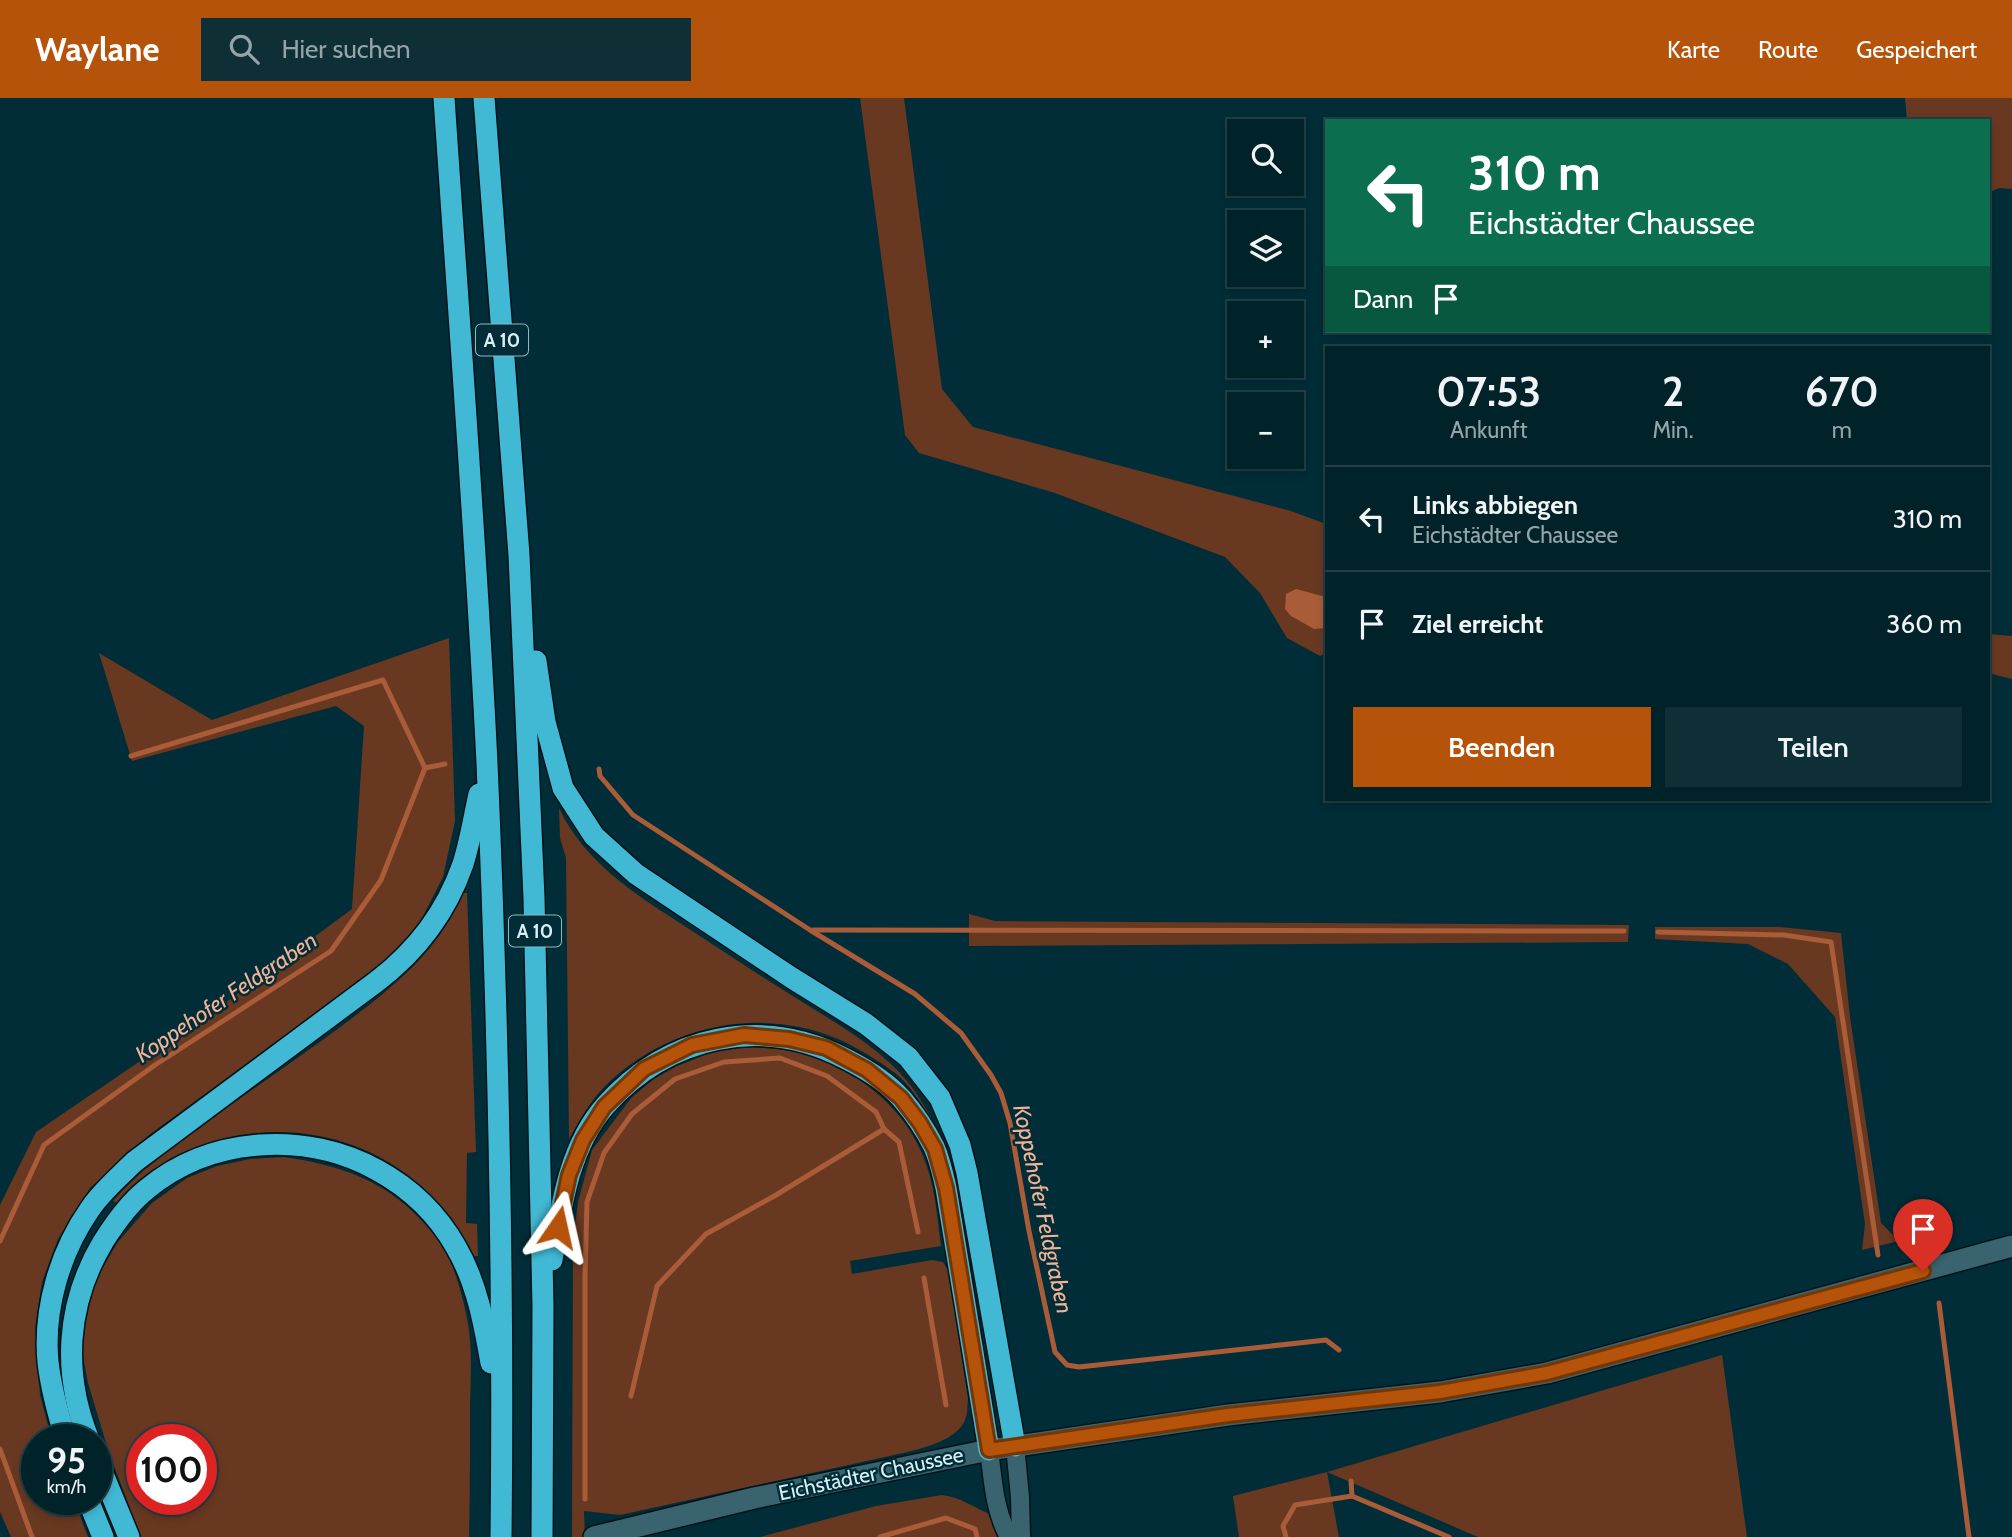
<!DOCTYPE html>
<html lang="de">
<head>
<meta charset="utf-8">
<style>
	body { margin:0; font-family:Cabin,sans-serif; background:#0e2f35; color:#f1f3f6; height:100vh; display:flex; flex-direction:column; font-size:26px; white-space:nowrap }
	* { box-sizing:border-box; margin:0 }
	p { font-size:23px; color:#95a4a8 }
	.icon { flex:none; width:38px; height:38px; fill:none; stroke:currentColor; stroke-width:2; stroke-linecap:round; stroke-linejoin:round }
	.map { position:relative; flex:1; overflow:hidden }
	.side { position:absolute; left:1325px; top:248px; width:665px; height:455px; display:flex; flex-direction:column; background:#002229; border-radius:0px; box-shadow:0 4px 10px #0003,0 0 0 2px #223f46 }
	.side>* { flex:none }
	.top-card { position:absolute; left:1325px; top:21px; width:665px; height:214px; border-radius:0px; box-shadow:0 4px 10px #0003,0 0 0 2px #223f46; background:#0b6e4f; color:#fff; overflow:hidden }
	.tools { position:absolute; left:1227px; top:21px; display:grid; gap:14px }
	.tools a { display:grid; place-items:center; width:77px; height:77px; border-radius:0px; background:#002229; box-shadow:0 4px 10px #0003,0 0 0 2px #223f46; font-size:35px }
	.speed { position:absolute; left:21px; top:1326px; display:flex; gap:14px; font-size:35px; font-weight:700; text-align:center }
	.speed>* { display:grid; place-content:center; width:91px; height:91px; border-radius:50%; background:#002229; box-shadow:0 4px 10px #0003,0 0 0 2px #223f46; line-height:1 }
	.speed small { font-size:18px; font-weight:400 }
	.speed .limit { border:10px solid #d22; background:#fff; color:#111 }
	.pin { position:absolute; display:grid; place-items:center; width:60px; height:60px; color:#fff; margin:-72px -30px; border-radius:50% 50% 50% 0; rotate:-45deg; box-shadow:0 0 7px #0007 }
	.pin .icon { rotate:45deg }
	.me { position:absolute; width:77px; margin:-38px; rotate:11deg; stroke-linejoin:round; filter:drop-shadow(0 0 5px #0008) }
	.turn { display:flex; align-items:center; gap:24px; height:147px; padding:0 28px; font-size:32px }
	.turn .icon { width:91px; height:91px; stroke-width:2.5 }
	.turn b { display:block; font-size:49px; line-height:60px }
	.then { display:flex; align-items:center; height:66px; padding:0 28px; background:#0003; gap:14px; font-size:26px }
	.eta { display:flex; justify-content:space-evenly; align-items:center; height:119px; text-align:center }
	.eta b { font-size:42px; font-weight:600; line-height:49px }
	.action { display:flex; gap:14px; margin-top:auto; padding:14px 28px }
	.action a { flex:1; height:80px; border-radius:0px; background:#b45309; color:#fff; font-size:28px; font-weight:600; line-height:80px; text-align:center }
	.action a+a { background:#0e2f35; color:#f1f3f6 }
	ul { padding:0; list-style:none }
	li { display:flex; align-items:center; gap:21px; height:105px; padding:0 28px; border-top:2px solid #223f46 }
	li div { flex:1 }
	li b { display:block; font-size:26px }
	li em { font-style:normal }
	header { display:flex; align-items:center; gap:42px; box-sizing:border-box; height:98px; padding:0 35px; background:#b45309; color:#fff }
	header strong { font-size:33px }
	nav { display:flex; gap:38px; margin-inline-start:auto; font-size:24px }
	.search { width:490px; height:63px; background:#0e2f35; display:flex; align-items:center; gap:18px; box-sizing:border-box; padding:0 24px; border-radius:0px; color:#95a4a8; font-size:26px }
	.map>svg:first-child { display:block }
</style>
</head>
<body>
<header>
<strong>Waylane</strong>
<div class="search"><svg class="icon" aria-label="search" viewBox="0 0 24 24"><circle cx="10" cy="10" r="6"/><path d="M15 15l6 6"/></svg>Hier suchen</div>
<nav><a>Karte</a><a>Route</a><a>Gespeichert</a></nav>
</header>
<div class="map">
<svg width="2012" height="1439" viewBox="0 0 2012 1439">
	<rect width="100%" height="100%" fill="#002d37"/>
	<g fill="#693821" fill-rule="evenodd">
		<polygon points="860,0 904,0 942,291 973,329 1291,413 1326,426 1326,555 1320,558 1287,540 1260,495 1225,459 1055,395 919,355 905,337"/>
		<polygon points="1905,0 2012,0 2012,91 1999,90 1988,95 1988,23 1907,23"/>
		<polygon points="1988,536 2012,538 2012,581 1988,575"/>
		<polygon points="449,540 455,723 443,779 422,820 403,847 362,881 149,1037 90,1090 58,1141 42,1184 35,1230 40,1297 52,1342 37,1342 37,1402 74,1402 88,1439 11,1439 0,1414 0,1107 36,1034 218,910 352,811 364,628 336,608 132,663 99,555 212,622"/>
		<path d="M 559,710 C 583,762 633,795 680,825 C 717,849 754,874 791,897 C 829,921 868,942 899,974 C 917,993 928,1014 940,1036 C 929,1017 918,999 904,983 C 893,972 878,963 865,955 C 782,903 673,921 605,988 C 590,1003 579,1024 569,1041 L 566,760 L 560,740 Z"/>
		<path d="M 463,795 L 467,795 L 476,1054 L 467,1055 L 466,1125 L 477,1126 L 478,1158 L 471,1158 C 463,1130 444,1110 423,1090 C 358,1029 259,1018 179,1056 C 155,1068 135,1087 117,1105 L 113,1103 C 139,1073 171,1050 203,1027 C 252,991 302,958 351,921 C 396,887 441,849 463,795 Z"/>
		<polygon points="969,816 995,823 1629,827 1628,844 969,848"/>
		<polygon points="1655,829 1780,829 1841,835 1850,919 1881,1125 1899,1143 1862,1152 1865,1126 1835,919 1788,866 1748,846 1655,841"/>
		<path d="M 751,949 C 775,951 802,952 825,961 C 832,964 838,969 844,972 C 878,992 908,1020 923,1058 C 935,1086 937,1118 941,1148 L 850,1163 L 852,1176 L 932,1162 L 943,1164 L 949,1174 L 968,1301 C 967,1307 968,1313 966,1319 C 960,1342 923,1350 903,1355 L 620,1417 L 584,1413 L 585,1439 L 572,1439 L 573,1144 L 578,1104 L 592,1052 L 632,999 L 654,981 L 677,968 L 718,952 Z"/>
		<path d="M 284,1059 C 338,1067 383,1081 421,1122 C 430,1132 440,1143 447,1155 C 457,1177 464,1203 468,1226 C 473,1254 470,1288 470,1317 C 470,1357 470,1398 469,1439 L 141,1439 L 109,1355 L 88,1285 L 82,1253 L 87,1215 L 96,1182 L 117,1145 L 152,1105 L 187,1080 L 217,1068 L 250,1061 ZM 142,1342 L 201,1342 L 201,1402 L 142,1402 Z"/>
		<polygon points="1722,1257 1747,1439 1478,1439 1327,1374 1339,1439 1239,1439 1233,1398 1327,1374"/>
		<path d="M 942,1397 C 961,1399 974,1410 992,1417 L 999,1439 L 760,1439 L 876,1408 Z"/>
	</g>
	<polygon fill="#aa5c39" points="1296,491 1326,499 1326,530 1314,531 1291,518 1285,511 1286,496"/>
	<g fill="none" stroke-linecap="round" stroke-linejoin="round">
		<g stroke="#aa5c39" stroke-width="5">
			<polyline points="131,658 383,582 425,670"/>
			<polyline points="599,671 600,678 633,717 810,832 915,896 961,935 991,977 1001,995 1010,1025 1029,1133 1055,1254 1067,1267 1079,1269 1326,1242 1339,1252"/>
			<polyline points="813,832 1624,833"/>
			<polyline points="1658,834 1784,837 1831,844 1878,1157"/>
			<polyline points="0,1143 44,1047 155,967 331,853 381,782 425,670 445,666"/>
			<polyline points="924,1180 946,1307"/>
			<polyline points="1939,1205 1969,1439"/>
			<polyline points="631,1298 657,1188 706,1136 776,1097 884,1031"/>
			<polyline points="0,1351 32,1439"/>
			<polyline points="1351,1383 1352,1398 1449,1439"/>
			<polyline points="585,1401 585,1178 587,1104 604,1055 632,1016 675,981 724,964 780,960 827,978 876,1014 884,1031 899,1044 918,1134"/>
			<polyline points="880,1439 946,1420 975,1431 977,1439"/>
			<polyline points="1286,1439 1283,1428 1295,1407 1352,1398"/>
		</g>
		<defs>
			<g id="street">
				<polyline points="1015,1348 1020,1399 1021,1439"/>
				<path d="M 989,1352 C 993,1382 994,1412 1009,1439"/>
			</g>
			<polyline id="secondary" points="594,1439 754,1400 989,1352 1228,1317 1440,1294 1547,1275 2012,1148"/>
			<g id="highway">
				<path d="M 444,0 C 459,221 476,443 487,665 C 498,922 504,1181 501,1439"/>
				<polyline points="484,0 519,457 534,800 543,1208 542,1439"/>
				<polyline points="536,563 545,624 563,690 594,738 636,776 792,880 866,926 908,959 940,1000 960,1047 967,1075 1015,1348"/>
				<path d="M 552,1162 C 561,1109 569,1049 605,1008 C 668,937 762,917 846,961 C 866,971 887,984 902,1001 C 914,1015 926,1033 934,1049 C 940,1062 943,1077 946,1090 L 989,1352"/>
				<path d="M 66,1342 C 58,1316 51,1291 48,1264 C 43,1211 60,1154 90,1111 C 102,1093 119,1079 134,1064 L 376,884 C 417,853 446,815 463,766 C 470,744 474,719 479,696"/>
				<path d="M 89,1342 C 62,1275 66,1206 103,1144 C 115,1125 129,1105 147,1091 C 211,1038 306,1033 377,1072 C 410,1090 438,1117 456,1149 C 477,1185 484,1225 491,1265"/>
				<polyline points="96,1359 129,1439"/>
				<polyline points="88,1402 103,1439"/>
			</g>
		</defs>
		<use href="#street" stroke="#011419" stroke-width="21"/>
		<use href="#secondary" stroke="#011419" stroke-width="24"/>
		<use href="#highway" stroke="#011419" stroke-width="24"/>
		<use href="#street" stroke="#39636e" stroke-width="18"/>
		<use href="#secondary" stroke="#39636e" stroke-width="21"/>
		<use href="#highway" stroke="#41b9d5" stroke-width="21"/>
	</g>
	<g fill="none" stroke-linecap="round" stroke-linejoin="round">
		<defs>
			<polyline id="route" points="558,1129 569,1077 583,1042 604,1009 644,971 692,947 744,937 789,941 826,950 867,972 901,1000 920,1025 935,1051 946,1090 989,1352 1228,1317 1440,1294 1547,1275 1923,1173"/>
		</defs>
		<use href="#route" stroke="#753606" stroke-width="18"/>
		<use href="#route" stroke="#b45309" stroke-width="12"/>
	</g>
	<g text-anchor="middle" stroke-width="5" stroke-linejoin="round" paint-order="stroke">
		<g fill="#002d37" stroke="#98b5bc" stroke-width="2">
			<rect x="476" y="226.5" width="52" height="31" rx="5"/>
			<rect x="509" y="817.5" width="52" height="31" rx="5"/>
		</g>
		<g font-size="19" font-weight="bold" fill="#d9eff5">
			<text x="502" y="249">A 10</text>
			<text x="535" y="840">A 10</text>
		</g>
		<g font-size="21" fill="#d9eff5" stroke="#002d37">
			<text transform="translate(871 1376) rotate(-12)" y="7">Eichstädter Chaussee</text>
		</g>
		<g font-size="23" font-style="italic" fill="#f3b295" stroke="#002d37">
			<text transform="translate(226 899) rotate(-34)" y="8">Koppehofer Feldgraben</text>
			<text transform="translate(1043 1111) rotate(78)" y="8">Koppehofer Feldgraben</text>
		</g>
	</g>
</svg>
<div class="tools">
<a><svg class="icon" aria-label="search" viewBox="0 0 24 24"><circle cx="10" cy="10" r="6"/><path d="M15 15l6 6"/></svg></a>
<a><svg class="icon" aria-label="layers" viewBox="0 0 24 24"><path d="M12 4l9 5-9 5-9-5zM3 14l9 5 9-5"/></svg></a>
<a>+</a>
<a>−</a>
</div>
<div class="speed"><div>95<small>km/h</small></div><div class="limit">100</div></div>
<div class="pin" style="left:1923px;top:1173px;background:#d93025"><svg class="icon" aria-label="arrive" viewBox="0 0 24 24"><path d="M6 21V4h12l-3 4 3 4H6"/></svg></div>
<svg class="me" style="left:558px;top:1129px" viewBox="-20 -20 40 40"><path d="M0-17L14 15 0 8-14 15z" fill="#b45309" stroke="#fff" stroke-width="4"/></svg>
<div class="top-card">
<div class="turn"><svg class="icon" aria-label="left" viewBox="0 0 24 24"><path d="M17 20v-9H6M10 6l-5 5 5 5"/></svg><div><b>310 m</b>Eichstädter Chaussee</div></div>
<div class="then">Dann<svg class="icon" aria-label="arrive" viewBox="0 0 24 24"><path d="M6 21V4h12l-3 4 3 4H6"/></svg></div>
</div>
<section class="side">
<div class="eta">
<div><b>07:53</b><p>Ankunft</p></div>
<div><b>2</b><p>Min.</p></div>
<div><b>670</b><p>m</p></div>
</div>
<ul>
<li><svg class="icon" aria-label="left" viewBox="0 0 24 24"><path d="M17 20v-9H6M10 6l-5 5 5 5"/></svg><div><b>Links abbiegen</b><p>Eichstädter Chaussee</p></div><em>310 m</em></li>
<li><svg class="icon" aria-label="arrive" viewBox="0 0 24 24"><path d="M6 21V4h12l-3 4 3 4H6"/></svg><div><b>Ziel erreicht</b></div><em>360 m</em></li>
</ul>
<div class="action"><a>Beenden</a><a>Teilen</a></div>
</section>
</div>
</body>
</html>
